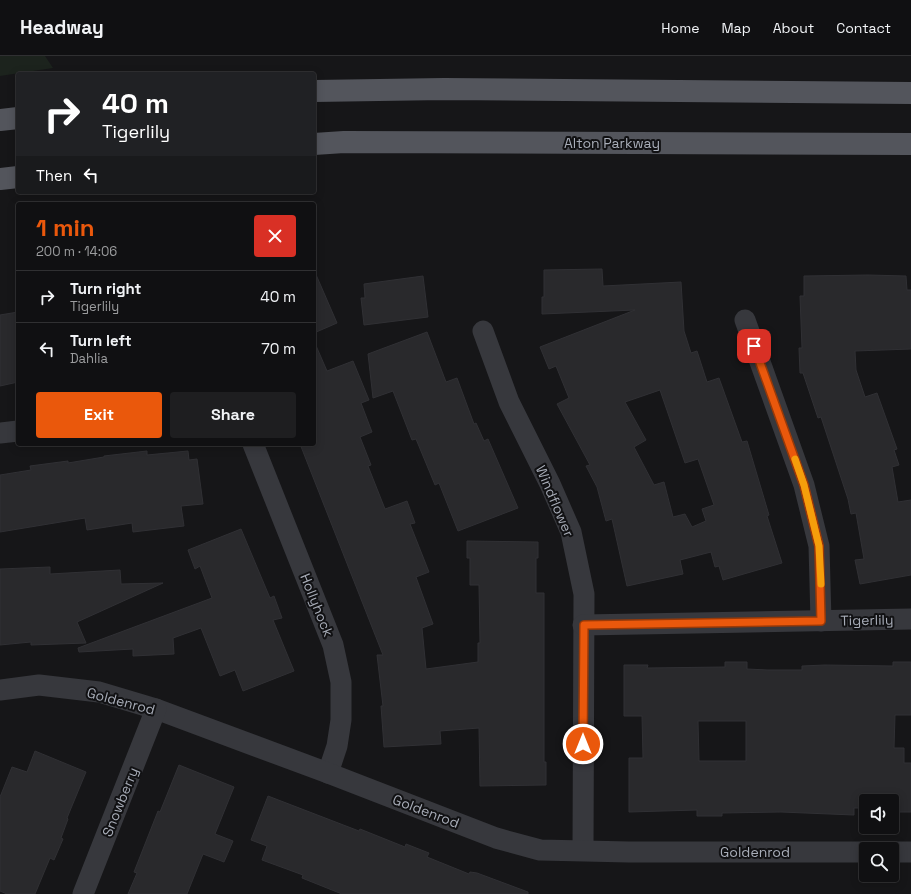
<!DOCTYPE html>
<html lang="en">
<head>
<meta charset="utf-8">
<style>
	body { margin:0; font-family:"Space Grotesk",sans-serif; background:#1e1e20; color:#f1f3f6; height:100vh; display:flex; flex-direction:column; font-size:15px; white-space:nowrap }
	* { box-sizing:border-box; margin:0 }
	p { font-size:13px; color:#9c9d9f }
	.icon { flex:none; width:22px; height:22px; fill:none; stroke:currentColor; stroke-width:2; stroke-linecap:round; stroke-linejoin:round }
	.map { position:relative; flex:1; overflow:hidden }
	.drawer { position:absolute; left:16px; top:146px; width:300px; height:244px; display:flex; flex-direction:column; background:#101012; border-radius:4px; box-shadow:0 2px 10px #0003,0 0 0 1px #303032 }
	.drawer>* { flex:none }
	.banner { position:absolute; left:16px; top:16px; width:300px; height:122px; border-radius:4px; box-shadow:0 2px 10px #0003,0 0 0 1px #303032; background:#202124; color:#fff; overflow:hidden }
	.fabs { position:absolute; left:859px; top:738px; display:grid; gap:8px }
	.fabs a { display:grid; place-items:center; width:40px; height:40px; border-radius:4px; background:#101012; box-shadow:0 2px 10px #0003,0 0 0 1px #303032; font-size:20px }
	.pin { position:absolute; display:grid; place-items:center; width:34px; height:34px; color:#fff; margin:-17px; border-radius:8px; box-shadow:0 2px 6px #0006 }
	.me { position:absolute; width:44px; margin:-22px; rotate:0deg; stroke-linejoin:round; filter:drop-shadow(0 0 3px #0008) }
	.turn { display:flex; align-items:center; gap:14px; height:84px; padding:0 20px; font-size:18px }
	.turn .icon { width:52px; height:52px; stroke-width:2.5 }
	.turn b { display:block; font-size:28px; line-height:34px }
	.then { display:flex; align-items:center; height:38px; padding:0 20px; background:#0003; gap:8px; font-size:15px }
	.round { display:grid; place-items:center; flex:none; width:42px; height:42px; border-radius:4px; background:#1e1e20 }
	.headline { display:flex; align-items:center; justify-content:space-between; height:68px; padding:0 20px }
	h1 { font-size:24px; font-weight:700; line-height:30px; color:#ea580c }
	.action { display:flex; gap:8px; margin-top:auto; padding:8px 20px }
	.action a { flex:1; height:46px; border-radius:4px; background:#ea580c; color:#fff; font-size:16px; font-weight:700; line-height:46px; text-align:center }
	.action a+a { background:#1e1e20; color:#f1f3f6 }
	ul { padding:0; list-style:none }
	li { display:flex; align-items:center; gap:12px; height:52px; padding:0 20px; border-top:1px solid #303032 }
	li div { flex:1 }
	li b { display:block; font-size:15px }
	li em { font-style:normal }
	header { display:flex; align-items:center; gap:24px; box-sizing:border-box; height:56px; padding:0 20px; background:#101012; border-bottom:1px solid #303032 }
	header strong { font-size:19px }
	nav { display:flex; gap:22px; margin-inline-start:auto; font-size:14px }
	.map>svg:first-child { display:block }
</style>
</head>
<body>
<header>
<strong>Headway</strong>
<nav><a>Home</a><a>Map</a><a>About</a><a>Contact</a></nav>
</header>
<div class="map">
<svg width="911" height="838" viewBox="0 0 911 838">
	<rect width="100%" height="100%" fill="#161618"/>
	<polygon fill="#1c231d" points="0,0 45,0 53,12 0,20"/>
	<g fill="#29292c" stroke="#303034" fill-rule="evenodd">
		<path d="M 602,213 L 603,230 L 681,226 L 684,275 L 691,297 L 697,295 L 707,326 L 719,322 L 742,386 L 747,385 L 769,459 L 767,460 L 782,507 L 723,524 L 719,510 L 715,511 L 711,496 L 680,504 L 683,518 L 627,530 L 612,463 L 606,465 L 597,431 L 586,410 L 590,409 L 557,348 L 569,342 L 556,310 L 549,313 L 540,291 L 635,254 L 542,258 L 542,241 L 544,241 L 544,214 ZM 660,334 L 685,407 L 698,403 L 714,449 L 702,453 L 706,465 L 692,471 L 685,458 L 673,461 L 664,426 L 654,429 L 634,391 L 646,384 L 625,346 Z"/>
		<polygon points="314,214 337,267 314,277"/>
		<polygon points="868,219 906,220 907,234 911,234 911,293 855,295 856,314 865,341 877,337 897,393 894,394 899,409 892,411 898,446 911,444 911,519 860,528 855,504 864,503 856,457 851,458 848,443 821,361 818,362 803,317 800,317 799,292 802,292 800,240 804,240 804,220"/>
		<polygon points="423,220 428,261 364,269 361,242 365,242 364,228"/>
		<polygon points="18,256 18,326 0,330 0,259"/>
		<polygon points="427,276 446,326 457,322 474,368 476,367 484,385 488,383 518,452 458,475 439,427 435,429 416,383 412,384 393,335 373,342 368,298"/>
		<polygon points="314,285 327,315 353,305 369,344 361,347 372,376 360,381 371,409 368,410 385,453 407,445 415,467 410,468 429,516 416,521 433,568 422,572 426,613 478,606 478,587 480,587 479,529 470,529 470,502 467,502 467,485 538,486 538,502 536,502 536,537 544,537 544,706 546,706 546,729 480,730 479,672 440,675 441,688 384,691 381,650 383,650 377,599 383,599 300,388 314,388"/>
		<polygon points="147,395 147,399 188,395 189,404 197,403 203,448 181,450 184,470 133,476 132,467 87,474 85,462 0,476 0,419 31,414 30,410 68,405 68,407 104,401 104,400"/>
		<polygon points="241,473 270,542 274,540 282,562 273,564 294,615 243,635 235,614 220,620 201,572 173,582 174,598 133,600 133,593 79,596 78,592 212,542 200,510 195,513 188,494"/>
		<polygon points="50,511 50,518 120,514 121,528 163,527 77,566 86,587 31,589 31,586 0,589 0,513"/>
		<path d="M 725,606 L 747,606 L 747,613 L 768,614 L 802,614 L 802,610 L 825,609 L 893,610 L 893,606 L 911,606 L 911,659 L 895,659 L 894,692 L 904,692 L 904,707 L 911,707 L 911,756 L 892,756 L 892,745 L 866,745 L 866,752 L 854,752 L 854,759 L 781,756 L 722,757 L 722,760 L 697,760 L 697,754 L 629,756 L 629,702 L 643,702 L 642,660 L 624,660 L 624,609 L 648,609 L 647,612 L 725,611 ZM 698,665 L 746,665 L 746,705 L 699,705 Z"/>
		<polygon points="35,695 86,716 67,762 68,763 61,782 63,783 54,804 50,802 35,838 7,838 0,835 0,741 12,711 27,716"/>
		<polygon points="179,709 234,731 215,778 233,785 224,806 203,798 187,838 128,838 137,817 134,816 158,755 160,756"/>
		<polygon points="268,740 359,775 360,773 405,791 406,788 429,797 427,801 469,818 470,816 477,817 528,836 528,838 342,838 302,822 303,819 262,804 267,790 251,784"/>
	</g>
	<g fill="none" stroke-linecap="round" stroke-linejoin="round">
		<g stroke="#37383d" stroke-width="21">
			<polyline points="745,264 804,429 819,490 821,565"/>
			<polyline points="483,275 509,346 550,428 571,476 584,538 583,794"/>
			<polyline points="0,377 18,375"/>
			<polyline points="253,388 333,589 341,626 341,664 337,690 328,717"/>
			<polyline points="583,569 911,563"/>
			<polyline points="0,634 39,629 99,636 156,653 328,717 496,782 540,794 629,796 866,796"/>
			<polyline points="892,796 911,796"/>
			<polyline points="83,838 156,653"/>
		</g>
		<g stroke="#53555c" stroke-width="22">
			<polyline points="314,35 444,33 911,37"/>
			<polyline points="0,64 18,62"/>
			<polyline points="314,88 344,86 911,88"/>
			<polyline points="0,123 18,121"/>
		</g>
	</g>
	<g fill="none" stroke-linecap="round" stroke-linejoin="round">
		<defs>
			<polyline id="route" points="583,688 584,569 821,565 819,490 804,429 754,290"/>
		</defs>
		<use href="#route" stroke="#983908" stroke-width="10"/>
		<use href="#route" stroke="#ea580c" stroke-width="7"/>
		<polyline stroke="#f59e0b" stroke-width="7" points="795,403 804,429 819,490 821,528"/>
	</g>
	<g text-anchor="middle" stroke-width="4" stroke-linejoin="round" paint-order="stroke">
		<g font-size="14" fill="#a8adb8" stroke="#111113">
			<text x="612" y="92">Alton Parkway</text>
			<text transform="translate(555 445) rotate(67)" y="5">Windflower</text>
			<text transform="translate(317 549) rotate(68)" y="5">Hollyhock</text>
			<text transform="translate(867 564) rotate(-1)" y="5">Tigerlily</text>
			<text transform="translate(121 645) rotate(15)" y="5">Goldenrod</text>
			<text transform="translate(120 746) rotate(-68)" y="5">Snowberry</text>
			<text transform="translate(426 755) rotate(21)" y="5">Goldenrod</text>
			<text x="755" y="801">Goldenrod</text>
		</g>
	</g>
</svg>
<div class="fabs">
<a><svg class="icon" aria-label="sound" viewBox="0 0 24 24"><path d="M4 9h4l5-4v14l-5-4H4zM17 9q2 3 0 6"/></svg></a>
<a><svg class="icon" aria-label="search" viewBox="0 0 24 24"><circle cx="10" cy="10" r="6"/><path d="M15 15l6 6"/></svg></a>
</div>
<div class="pin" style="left:754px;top:290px;background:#d93025"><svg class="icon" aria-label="arrive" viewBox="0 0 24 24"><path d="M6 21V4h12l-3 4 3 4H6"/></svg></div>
<svg class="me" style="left:583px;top:688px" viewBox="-20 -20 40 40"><circle r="17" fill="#ea580c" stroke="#fff" stroke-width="3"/><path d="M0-11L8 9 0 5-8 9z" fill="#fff"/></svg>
<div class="banner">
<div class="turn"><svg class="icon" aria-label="right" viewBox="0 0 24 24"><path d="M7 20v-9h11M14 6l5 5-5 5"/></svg><div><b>40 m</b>Tigerlily</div></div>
<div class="then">Then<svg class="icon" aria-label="left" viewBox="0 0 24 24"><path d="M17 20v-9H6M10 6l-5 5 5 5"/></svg></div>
</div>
<section class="drawer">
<div class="headline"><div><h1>1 min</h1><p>200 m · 14:06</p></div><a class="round" style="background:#d93025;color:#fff"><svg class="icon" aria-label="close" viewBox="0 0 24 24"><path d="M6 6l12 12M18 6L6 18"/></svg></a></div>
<ul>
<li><svg class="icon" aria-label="right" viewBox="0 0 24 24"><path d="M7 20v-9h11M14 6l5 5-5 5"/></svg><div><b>Turn right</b><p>Tigerlily</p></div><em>40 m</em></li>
<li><svg class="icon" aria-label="left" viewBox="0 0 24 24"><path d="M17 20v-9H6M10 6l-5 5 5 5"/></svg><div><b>Turn left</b><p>Dahlia</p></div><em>70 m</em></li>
</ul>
<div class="action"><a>Exit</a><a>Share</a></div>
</section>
</div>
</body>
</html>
